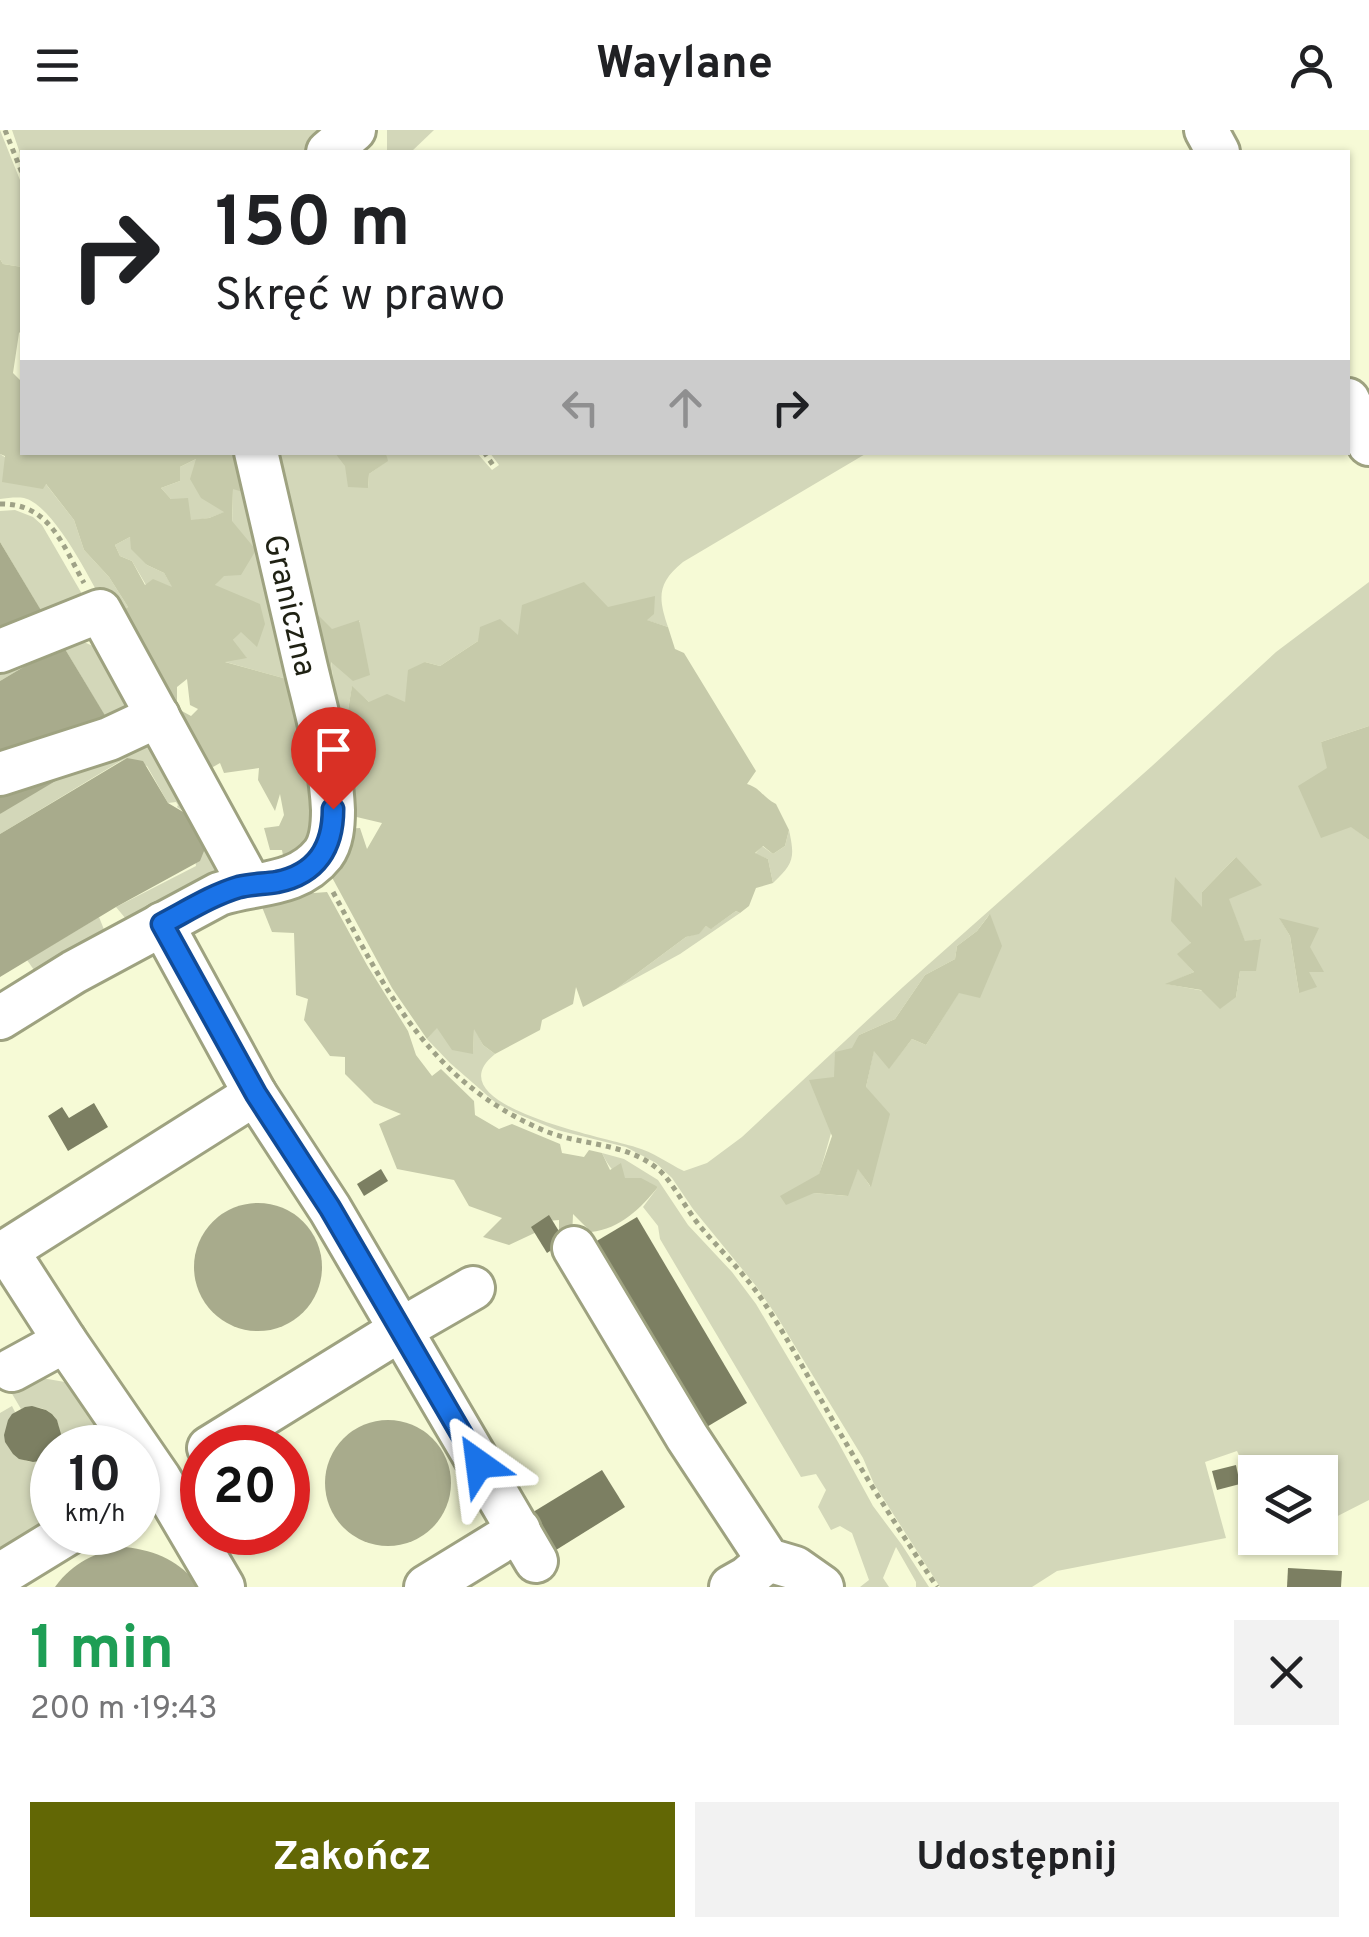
<!DOCTYPE html>
<html lang="pl">
<head>
<meta charset="utf-8">
<style>
	body { margin:0; font-family:Overpass,sans-serif; background:#f2f2f2; color:#202124; height:100vh; display:flex; flex-direction:column; font-size:38px; white-space:nowrap }
	* { box-sizing:border-box; margin:0 }
	p { font-size:32px; color:#757577 }
	.icon { flex:none; width:55px; height:55px; fill:none; stroke:currentColor; stroke-width:2; stroke-linecap:round; stroke-linejoin:round }
	.map { position:relative; height:1457px; overflow:hidden }
	.sheet { display:flex; flex-direction:column; background:#fff; flex:1 }
	.sheet>* { flex:none }
	.guide { position:absolute; left:20px; top:20px; width:1330px; height:305px; border-radius:0px; box-shadow:0 2px 8px #0004; background:#fff; color:#202124; overflow:hidden }
	.controls { position:absolute; left:1238px; top:1325px; display:grid; gap:20px }
	.controls a { display:grid; place-items:center; width:100px; height:100px; border-radius:0px; background:#fff; box-shadow:0 2px 8px #0004; font-size:50px }
	.speed { position:absolute; left:30px; top:1295px; display:flex; gap:20px; font-size:50px; font-weight:700; text-align:center }
	.speed>* { display:grid; place-content:center; width:130px; height:130px; border-radius:50%; background:#fff; box-shadow:0 2px 8px #0004; line-height:1 }
	.speed small { font-size:25px; font-weight:400 }
	.speed .limit { border:15px solid #d22; background:#fff; color:#111 }
	.pin { position:absolute; display:grid; place-items:center; width:85px; height:85px; color:#fff; margin:-102px -42px; border-radius:50% 50% 50% 0; rotate:-45deg; box-shadow:0 0 10px #0007 }
	.pin .icon { rotate:45deg }
	.me { position:absolute; width:110px; margin:-55px; rotate:329deg; stroke-linejoin:round; filter:drop-shadow(0 0 8px #0008) }
	.turn { display:flex; align-items:center; gap:35px; height:210px; padding:0 30px; font-size:45px }
	.turn .icon { width:130px; height:130px; stroke-width:2.5 }
	.turn b { display:block; font-size:70px; line-height:85px }
	.lanes { display:flex; align-items:center; height:95px; padding:0 30px; background:#0003; justify-content:center; gap:50px; direction:ltr }
	.lanes .off { opacity:.35 }
	.round { display:grid; place-items:center; flex:none; width:105px; height:105px; border-radius:0px; background:#f2f2f2 }
	.head { display:flex; align-items:center; justify-content:space-between; height:170px; padding:0 30px }
	h1 { font-size:60px; font-weight:700; line-height:75px; color:#1e9e55 }
	.action { display:flex; gap:20px; margin-top:auto; padding:20px 30px }
	.action a { flex:1; height:115px; border-radius:0px; background:#626705; color:#fff; font-size:40px; font-weight:700; line-height:115px; text-align:center }
	.action a+a { background:#f2f2f2; color:#202124 }
	header { display:flex; justify-content:space-between; align-items:center; height:130px; padding:0 30px; background:#fff; font-size:45px; font-weight:700 }
	.map>svg:first-child { display:block }
</style>
</head>
<body>
<header><svg class="icon" aria-label="menu" viewBox="0 0 24 24"><path d="M4 6h16M4 12h16M4 18h16"/></svg>Waylane<svg class="icon" aria-label="person" viewBox="0 0 24 24"><circle cx="12" cy="8" r="4"/><path d="M4 21q1-7 8-7t8 7"/></svg></header>
<div class="map">
<svg width="1369" height="1457" viewBox="0 0 1369 1457">
	<rect width="100%" height="100%" fill="#f6fad6"/>
	<g fill="#d3d7b9" fill-rule="evenodd">
		<polygon points="0,0 22,55 22,137 3,134 0,129"/>
		<polygon points="12,0 340,0 317,22 22,22 22,29"/>
		<polygon points="387,0 434,0 411,22 387,22"/>
		<path d="M 267,323 L 335,323 L 368,358 L 369,344 L 387,331 L 386,323 L 477,323 L 492,340 L 499,335 L 490,323 L 867,323 L 683,432 C 657,453 658,468 668,497 L 608,478 L 594,465 L 518,506 L 478,511 L 440,536 L 425,532 L 405,572 L 369,572 L 352,557 L 348,580 L 330,599 L 335,568 L 331,530 L 360,491 L 332,500 L 313,481 Z"/>
		<path d="M 0,324 L 45,353 L 74,390 L 84,420 L 109,447 L 128,477 L 111,488 C 95,459 55,375 24,368 C 17,367 7,368 0,369 Z"/>
		<polygon points="196,329 225,382 209,388 191,391 161,358 180,351 180,337"/>
		<path d="M 233,358 L 253,365 L 294,551 L 222,531 L 246,527 L 232,511 L 240,502 L 214,456 C 234,436 232,386 233,358 Z"/>
		<polygon points="15,380 33,387 42,395 89,476 48,493 0,412 0,381"/>
		<polygon points="130,407 147,435 164,443 173,458 146,455 132,431 120,426 115,415"/>
		<path d="M 1369,452 L 1369,596 L 1321,612 L 1352,697 L 1369,710 L 1369,1370 L 1320,1395 L 1320,1342 L 1255,1342 L 1255,1370 C 1246,1357 1246,1337 1237,1321 L 1205,1332 L 1226,1408 L 1057,1441 L 1032,1457 L 940,1457 L 874,1354 L 863,1328 L 776,1185 L 756,1156 L 693,1079 L 672,1048 L 656,1033 L 626,1017 L 557,1000 L 520,985 L 496,973 L 450,933 L 427,909 L 437,897 L 473,923 L 474,897 L 483,915 L 495,924 C 431,975 607,1008 635,1017 C 654,1022 667,1033 684,1041 L 707,1033 L 742,1007 L 903,857 L 1152,636 L 1276,522 ZM 1236,727 L 1228,768 L 1245,812 L 1260,809 L 1240,841 L 1236,867 L 1167,854 L 1194,842 L 1178,824 L 1191,814 L 1175,749 L 1202,779 L 1202,762 ZM 989,785 L 959,862 L 926,915 L 912,909 L 889,938 L 874,919 L 866,957 L 870,1056 L 858,1038 L 847,1066 L 814,1063 L 859,905 L 895,889 L 925,845 L 955,829 L 957,816 L 977,801 ZM 1280,789 L 1323,842 L 1309,842 L 1299,863 L 1290,806 Z"/>
		<polygon points="73,507 106,522 130,576 112,598 62,514 0,551 0,541"/>
		<polygon points="150,609 222,742 131,795 116,777 196,736 190,686 177,677 178,675 176,672 168,673 147,636 127,628 119,632 0,704 0,684 22,648"/>
		<path d="M 789,700 C 795,728 794,733 773,753 L 768,729 L 755,724 L 762,716 L 773,724 L 785,716 Z"/>
		<polygon points="736,781 740,783 680,824 616,859 686,807 699,803 706,796 712,798"/>
		<polygon points="99,787 109,812 41,850 27,830"/>
		<path d="M 602,1023 L 624,1029 L 658,1050 L 688,1095 L 732,1142 L 756,1174 L 838,1312 L 873,1376 L 902,1415 L 929,1457 L 916,1457 L 916,1452 L 896,1417 L 883,1448 L 889,1457 L 860,1457 L 869,1450 L 852,1403 L 840,1396 L 831,1400 L 818,1377 L 826,1360 L 816,1344 L 801,1347 L 660,1109 L 658,1096 L 643,1077 L 658,1057 C 628,1049 616,1053 602,1023 Z"/>
		<path d="M 36,1247 L 88,1256 L 120,1317 L 57,1317 C 66,1290 49,1271 21,1279 L 11,1262 Z"/>
		<path d="M 12,1276 L 15,1282 C 0,1312 20,1347 52,1324 L 53,1402 L 0,1435 L 0,1283 Z"/>
	</g>
	<g fill="#c6caaa" fill-rule="evenodd">
		<path d="M 0,129 L 3,134 L 22,137 L 22,200 L 19,203 L 13,243 L 22,252 L 22,322 L 242,323 L 253,365 L 233,359 L 232,391 L 256,420 L 241,445 L 224,446 L 215,455 L 260,474 L 265,494 L 257,517 L 241,502 L 233,510 L 247,528 L 225,532 L 294,551 L 316,640 L 311,719 L 285,736 L 282,720 L 270,720 L 264,698 L 279,696 L 284,685 L 280,664 L 275,681 L 258,650 L 259,638 L 224,643 L 220,633 L 213,637 L 189,626 L 173,591 L 180,580 L 191,586 L 198,579 L 190,575 L 187,549 L 177,557 L 177,573 L 157,569 L 111,488 L 128,477 L 109,447 L 84,420 L 74,390 L 46,354 L 43,359 L 2,352 L 5,326 L 0,324 ZM 196,329 L 190,349 L 201,368 L 224,382 L 209,388 L 191,390 L 188,368 L 171,369 L 161,358 L 180,351 L 180,337 ZM 130,407 L 131,419 L 147,435 L 164,443 L 172,457 L 153,449 L 145,455 L 132,431 L 120,426 L 115,415 Z"/>
		<polygon points="335,323 386,323 388,331 369,344 368,358 348,357 345,336"/>
		<path d="M 584,452 L 608,477 L 655,466 L 654,484 L 647,490 L 668,497 L 675,519 L 684,523 L 756,641 L 747,654 C 761,658 763,668 776,674 L 789,700 L 785,716 L 773,724 L 763,716 L 755,723 L 768,729 L 773,753 L 756,758 L 749,776 L 740,783 L 736,781 L 711,799 L 706,796 L 699,804 L 686,807 L 616,859 L 583,877 L 576,857 L 573,874 L 542,890 L 540,900 L 495,924 L 483,915 L 474,899 L 473,924 L 452,920 L 437,898 L 427,909 L 392,858 L 328,740 L 344,699 L 360,698 L 367,719 L 382,693 L 344,684 L 330,599 L 348,580 L 352,556 L 369,572 L 387,564 L 405,572 L 408,540 L 425,532 L 440,536 L 478,511 L 480,497 L 500,489 L 518,505 L 522,475 Z"/>
		<polygon points="313,480 332,499 359,490 370,545 353,551 331,532 335,568"/>
		<polygon points="1369,596 1369,710 1351,697 1321,708 1298,656 1327,638 1321,612"/>
		<polygon points="1236,727 1262,755 1229,769 1245,811 1261,809 1256,841 1240,841 1236,867 1220,879 1201,860 1165,854 1194,842 1177,824 1191,813 1171,791 1175,747 1202,777 1202,762"/>
		<path d="M 304,755 L 314,763 L 327,762 L 367,835 L 408,901 L 416,925 L 432,946 L 441,939 L 474,971 L 475,985 L 499,999 L 512,994 L 560,1014 L 562,1023 L 584,1027 L 589,1020 L 602,1023 L 610,1040 L 621,1033 L 625,1048 L 641,1048 L 658,1057 C 641,1078 620,1099 591,1102 L 573,1084 L 572,1110 L 559,1108 L 559,1090 L 547,1091 L 541,1100 L 509,1115 L 483,1107 L 502,1088 L 469,1076 L 454,1050 L 397,1039 L 379,994 L 401,984 L 374,973 L 345,944 L 345,927 L 330,926 L 304,890 L 308,869 L 296,865 L 294,803 L 272,802 L 262,777 Z"/>
		<polygon points="990,784 1002,816 980,868 959,863 926,915 912,909 889,939 874,921 866,957 890,984 871,1057 858,1039 848,1066 814,1063 786,1075 780,1066 819,1044 832,1006 809,950 834,947 835,922 852,918 859,905 895,889 925,845 955,829 957,816 977,801"/>
		<polygon points="1279,788 1319,798 1310,817 1324,842 1309,842 1317,857 1299,863 1290,806"/>
	</g>
	<g fill="#a8ab8c">
		<polygon points="0,412 57,507 0,541"/>
		<polygon points="62,514 121,612 0,684 0,551"/>
		<polygon points="127,628 143,631 168,673 190,686 206,716 200,731 116,777 0,847 0,704"/>
		<circle cx="258" cy="1137" r="64"/>
		<circle cx="388" cy="1353" r="63"/>
		<path d="M 125,1417 C 158,1421 179,1431 200,1457 L 55,1457 C 73,1432 96,1422 125,1417 Z"/>
	</g>
	<g fill="#7c7f62">
		<polygon points="94,973 108,997 68,1021 48,986 62,977 69,988"/>
		<polygon points="381,1039 388,1051 364,1066 357,1054"/>
		<polygon points="549,1085 565,1111 547,1123 531,1097"/>
		<polygon points="637,1087 747,1273 705,1298 595,1112"/>
		<polygon points="32,1276 46,1280 52,1284 57,1290 61,1304 57,1318 52,1318 52,1324 40,1331 33,1332 19,1329 13,1324 5,1312 4,1305 8,1290 12,1284 25,1277"/>
		<polygon points="1236,1335 1240,1354 1217,1360 1212,1341"/>
		<polygon points="602,1340 625,1377 548,1425 525,1387"/>
		<polygon points="1288,1438 1342,1441 1341,1457 1287,1457"/>
	</g>
	<g fill="none" stroke-linecap="round" stroke-linejoin="round">
		<defs>
			<g id="minor">
				<polyline points="1206,0 1218,22"/>
				<polyline points="328,22 354,0"/>
				<polyline points="1348,270 1369,314"/>
				<polyline points="0,521 100,481 250,755"/>
				<polyline points="0,644 109,609 158,586"/>
				<polyline points="162,794 255,964 330,1079 536,1431"/>
				<path d="M 0,888 L 74,842 L 219,764 C 255,752 297,757 323,724 C 332,712 333,695 333,680 C 331,632 317,584 306,538 C 289,466 272,394 256,322"/>
				<polyline points="574,1118 687,1307 768,1430 795,1438 822,1457"/>
				<polyline points="7,1121 65,1211 159,1348 223,1457"/>
				<polyline points="0,1125 255,964"/>
				<polyline points="12,1240 65,1211"/>
				<polyline points="209,1318 400,1200 473,1158"/>
				<polyline points="0,1445 70,1402"/>
				<polyline points="426,1457 519,1400"/>
				<polyline points="731,1457 747,1448 768,1430"/>
			</g>
		</defs>
		<use href="#minor" stroke="#9ea280" stroke-width="48"/>
		<g stroke="#9fa287" stroke-width="5" stroke-dasharray="5 5" stroke-linecap="butt">
			<polyline points="5,0 22,43"/>
			<polyline points="484,322 495,338"/>
			<path d="M 0,374 C 50,373 63,416 84,453"/>
			<path d="M 333,762 C 389,866 430,952 545,1001 C 582,1016 627,1012 659,1040 C 671,1050 687,1080 699,1095 C 720,1120 745,1144 763,1171 C 787,1207 807,1245 828,1282 C 862,1342 899,1400 937,1457"/>
		</g>
		<use href="#minor" stroke="#fff" stroke-width="42"/>
	</g>
	<g fill="none" stroke-linecap="round" stroke-linejoin="round">
		<defs>
			<path id="route" d="M 333,679 C 333,717 317,744 277,752 C 265,754 251,754 239,757 C 212,765 187,781 162,794 L 256,964 L 330,1078 L 479,1334"/>
		</defs>
		<use href="#route" stroke="#114b97" stroke-width="25"/>
		<use href="#route" stroke="#1a73e8" stroke-width="18"/>
	</g>
	<g text-anchor="middle" stroke-width="10" stroke-linejoin="round" paint-order="stroke">
		<g font-size="32" fill="#1f2113" stroke="#fff">
			<text transform="translate(291 475) rotate(77)" y="11">Graniczna</text>
		</g>
	</g>
</svg>
<div class="controls">
<a><svg class="icon" aria-label="layers" viewBox="0 0 24 24"><path d="M12 4l9 5-9 5-9-5zM3 14l9 5 9-5"/></svg></a>
</div>
<div class="speed"><div>10<small>km/h</small></div><div class="limit">20</div></div>
<div class="pin" style="left:333px;top:679px;background:#d93025"><svg class="icon" aria-label="arrive" viewBox="0 0 24 24"><path d="M6 21V4h12l-3 4 3 4H6"/></svg></div>
<svg class="me" style="left:479px;top:1334px" viewBox="-20 -20 40 40"><path d="M0-17L14 15 0 8-14 15z" fill="#1a73e8" stroke="#fff" stroke-width="4"/></svg>
<div class="guide">
<div class="turn"><svg class="icon" aria-label="right" viewBox="0 0 24 24"><path d="M7 20v-9h11M14 6l5 5-5 5"/></svg><div><b>150 m</b>Skręć w prawo</div></div>
<div class="lanes"><svg class="icon off" aria-label="left" viewBox="0 0 24 24"><path d="M17 20v-9H6M10 6l-5 5 5 5"/></svg><svg class="icon off" aria-label="ahead" viewBox="0 0 24 24"><path d="M12 20V5M6 11l6-6 6 6"/></svg><svg class="icon" aria-label="right" viewBox="0 0 24 24"><path d="M7 20v-9h11M14 6l5 5-5 5"/></svg></div>
</div>
</div>
<section class="sheet">
<div class="head"><div><h1>1 min</h1><p>200 m · 19:43</p></div><a class="round"><svg class="icon" aria-label="close" viewBox="0 0 24 24"><path d="M6 6l12 12M18 6L6 18"/></svg></a></div>
<div class="action"><a>Zakończ</a><a>Udostępnij</a></div>
</section>
</body>
</html>
